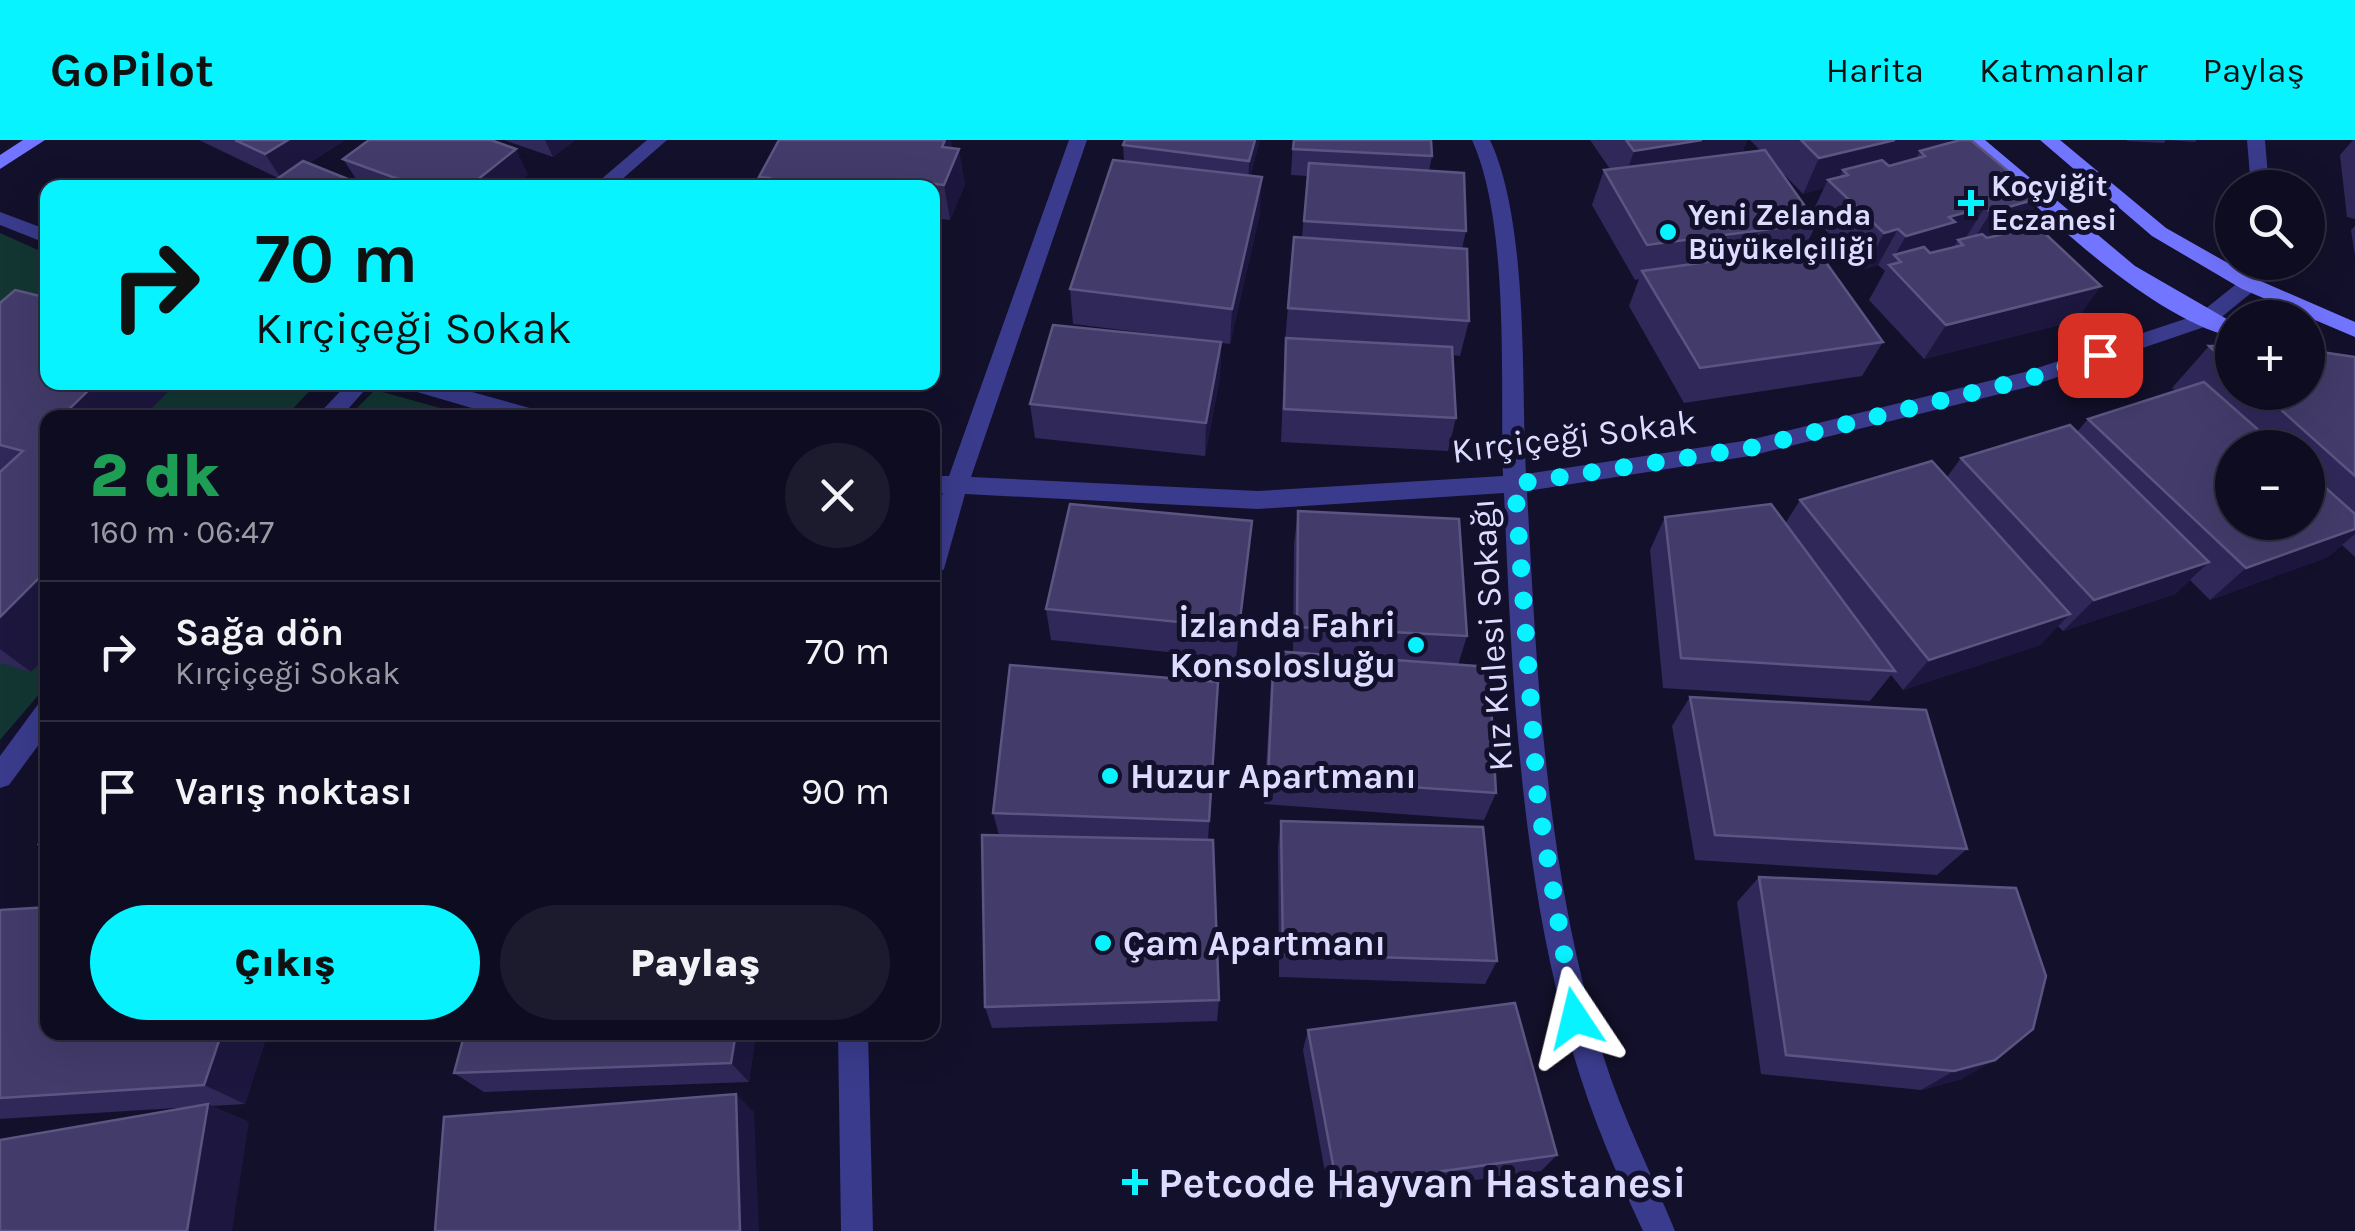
<!DOCTYPE html>
<html lang="tr">
<head>
<meta charset="utf-8">
<style>
	body { margin:0; font-family:Karla,sans-serif; background:#1c1a2d; color:#f1f3f6; height:100vh; display:flex; flex-direction:column; font-size:38px; white-space:nowrap }
	* { box-sizing:border-box; margin:0 }
	p { font-size:32px; color:#9b9ba5 }
	.icon { flex:none; width:55px; height:55px; fill:none; stroke:currentColor; stroke-width:2; stroke-linecap:round; stroke-linejoin:round }
	.map { position:relative; flex:1; overflow:hidden }
	.drawer { position:absolute; left:40px; top:270px; width:900px; height:630px; display:flex; flex-direction:column; background:#0e0c20; border-radius:20px; box-shadow:0 10px 40px #0002,0 0 0 2px #2e2c3e }
	.drawer>* { flex:none }
	.top-card { position:absolute; left:40px; top:40px; width:900px; height:210px; border-radius:20px; box-shadow:0 10px 40px #0002,0 0 0 2px #2e2c3e; background:#07f3ff; color:#111; overflow:hidden }
	.tools { position:absolute; left:2215px; top:30px; display:grid; gap:20px }
	.tools a { display:grid; place-items:center; width:110px; height:110px; border-radius:50%; background:#0e0c20; box-shadow:0 10px 40px #0002,0 0 0 2px #2e2c3e; font-size:50px }
	.pin { position:absolute; display:grid; place-items:center; width:85px; height:85px; color:#fff; margin:-42px; border-radius:20px; box-shadow:0 5px 15px #0006 }
	.me { position:absolute; width:110px; margin:-55px; rotate:350deg; stroke-linejoin:round; filter:drop-shadow(0 0 8px #0008) }
	.turn { display:flex; align-items:center; gap:35px; height:210px; padding:0 50px; font-size:45px }
	.turn .icon { width:130px; height:130px; stroke-width:2.5 }
	.turn b { display:block; font-size:70px; line-height:85px }
	.round { display:grid; place-items:center; flex:none; width:105px; height:105px; border-radius:52px; background:#1c1a2d }
	.summary { display:flex; align-items:center; justify-content:space-between; height:170px; padding:0 50px }
	h1 { font-size:60px; font-weight:800; line-height:75px; color:#1e9e55 }
	.action { display:flex; gap:20px; margin-top:auto; padding:20px 50px }
	.action a { flex:1; height:115px; border-radius:60px; background:#07f3ff; color:#111; font-size:40px; font-weight:800; line-height:115px; text-align:center }
	.action a+a { background:#1c1a2d; color:#f1f3f6 }
	ul { padding:0; list-style:none }
	li { display:flex; align-items:center; gap:30px; height:140px; padding:0 50px; border-top:2px solid #2e2c3e }
	li div { flex:1 }
	li b { display:block; font-size:38px }
	li em { font-style:normal }
	header { display:flex; align-items:center; gap:60px; box-sizing:border-box; height:140px; padding:0 50px; background:#07f3ff; color:#111 }
	header strong { font-size:48px }
	nav { display:flex; gap:55px; margin-inline-start:auto; font-size:35px }
	.map>svg:first-child { display:block }
</style>
</head>
<body>
<header>
<strong>GoPilot</strong>
<nav><a>Harita</a><a>Katmanlar</a><a>Paylaş</a></nav>
</header>
<div class="map">
<svg width="2355" height="1091" viewBox="0 0 2355 1091">
	<rect width="100%" height="100%" fill="#13102b"/>
	<g fill="#133633">
		<polygon points="0,93 47,114 48,242 317,243 285,277 48,278 47,545 0,600"/>
		<polygon points="375,250 473,277 348,277"/>
	</g>
	<g fill="none" stroke-linecap="round" stroke-linejoin="round">
		<g fill="#3a3b8c" fill-rule="evenodd">
			<polygon points="647,0 667,0 612,48 591,48"/>
			<path d="M 1069,0 L 1087,0 L 971,337 L 1258,351 L 1503,336 C 1500,241 1510,84 1472,0 L 1490,0 C 1529,84 1521,239 1526,334 L 1750,300 L 2025,232 L 2206,172 L 2216,179 L 2213,184 L 2028,247 L 1750,316 L 1527,351 C 1537,539 1546,733 1603,915 C 1622,976 1651,1032 1675,1091 L 1643,1091 C 1616,1033 1591,975 1573,913 C 1520,732 1512,541 1504,353 L 1258,369 L 965,354 L 944,429 L 932,438 L 932,388 L 943,353 L 932,352 L 932,336 L 949,336 Z"/>
			<polygon points="0,72 48,90 48,104 0,85"/>
			<polygon points="349,242 372,242 340,278 315,278"/>
			<polygon points="397,242 436,242 544,272 547,278 506,278 400,247"/>
			<polygon points="48,560 48,592 9,645 0,648 0,616 39,563"/>
			<polygon points="838,892 868,892 873,1091 841,1091"/>
		</g>
		<g fill="#3a3b8c" fill-rule="evenodd">
			<polygon points="2247,0 2265,0 2269,48 2251,48"/>
			<polygon points="2244,122 2264,122 2256,149 2213,184 2199,184 2199,174 2240,141"/>
		</g>
		<g fill="#7275ff" fill-rule="evenodd">
			<polygon points="23,0 45,0 0,29 0,15"/>
			<path d="M 1965,0 L 1985,0 L 2135,126 L 2232,182 L 2232,197 C 2159,179 2071,98 2016,48 C 1999,32 1979,18 1965,0 Z"/>
			<polygon points="2040,0 2060,0 2166,88 2256,139 2355,182 2355,197 2242,149 2152,96"/>
		</g>
	</g>
	<g fill="#302859" fill-rule="evenodd">
		<polygon points="199,0 345,0 309,23 358,42 343,19 528,34 512,48 264,48 278,38"/>
		<polygon points="504,0 575,0 553,17"/>
		<polygon points="1260,0 1250,36 1260,73 1230,204 1221,203 1220,237 1205,316 1035,298 1030,264 1219,202 1073,184 1070,149 1124,22 1123,5"/>
		<polygon points="1293,0 1432,16 1429,31 1466,91 1462,109 1469,181 1460,216 1452,215 1456,278 1448,311 1281,302 1285,202 1294,97 1302,98 1307,36 1291,35"/>
		<path d="M 1590,0 L 1747,0 L 1742,13 L 1761,11 L 1750,0 L 1949,0 L 1947,3 L 2040,58 L 2019,91 L 2101,146 L 2075,181 L 1924,219 L 1869,160 L 1885,131 L 1878,125 L 1865,129 L 1812,77 L 1817,83 L 1804,109 L 1883,202 L 1862,236 L 1684,263 L 1629,166 L 1639,139 L 1635,140 L 1592,65 L 1604,30 L 1610,29 ZM 1778,28 L 1803,54 L 1824,48 L 1811,75 ZM 1955,105 L 1953,108 L 1938,111 L 1939,109 Z"/>
		<polygon points="2127,0 2197,0 2195,2 2166,0 2164,3 2127,1"/>
		<polygon points="2353,0 2355,0 2355,79 2347,77 2340,15"/>
		<polygon points="952,8 965,44 950,80 932,78 932,48 762,48 759,37"/>
		<polygon points="2355,86 2355,116 2351,90"/>
		<polygon points="0,163 178,242 142,278 48,278 31,532 0,523"/>
		<path d="M 2209,206 L 2232,206 L 2232,252 L 2308,252 L 2355,217 L 2355,417 L 2342,405 L 2328,417 L 2210,460 L 2190,440 L 2175,454 L 2063,491 L 2058,486 L 2040,505 L 1903,550 L 1891,535 L 1870,561 L 1663,548 L 1650,410 L 1665,377 L 1785,384 L 1800,360 L 1947,337 L 1961,318 L 2077,292 L 2088,279 L 2176,251 L 2172,248 ZM 2232,308 L 2308,308 L 2308,382 Z"/>
		<polygon points="1298,371 1467,496 1458,525 1496,653 1484,680 1264,664 1271,542 1274,511 1293,513 1294,404"/>
		<polygon points="1252,381 1236,519 1051,500 1046,469"/>
		<polygon points="1218,542 1208,700 1219,860 1217,881 992,888 985,867 999,695 993,673"/>
		<polygon points="1690,557 1967,709 1937,735 1695,720 1672,586"/>
		<polygon points="1281,681 1497,821 1485,844 1279,837 1278,707"/>
		<polygon points="1759,737 1962,939 1921,950 1761,934 1737,762"/>
		<polygon points="0,770 268,892 245,964 211,966 249,982 192,967 0,979"/>
		<polygon points="1308,890 1557,1015 1541,1031 1330,1060 1303,910"/>
		<polygon points="756,892 749,942 484,952 454,933"/>
	</g>
	<g fill="#1d173f">
		<polygon points="288,0 345,0 282,40 265,14"/>
		<polygon points="545,0 575,0 553,17"/>
		<polygon points="945,0 951,0 954,21 959,9 965,44 950,80 944,45 942,7"/>
		<polygon points="1255,0 1260,0 1248,46 1249,21"/>
		<polygon points="1702,0 1747,0 1736,28 1622,46 1634,11"/>
		<polygon points="1895,0 1949,0 1937,21 1925,16 1920,11 1911,27 1848,35 1843,30 1835,46 1828,40 1824,48 1803,54 1819,18"/>
		<polygon points="516,9 528,34 512,48 467,48"/>
		<polygon points="1262,37 1260,73 1230,204 1232,169"/>
		<polygon points="2040,58 2017,94 1969,107 1991,72"/>
		<polygon points="1985,67 1963,102 1958,100 1955,105 1939,109 1934,118 1895,115 1906,96 1949,77"/>
		<polygon points="1898,89 1878,125 1865,129 1884,93"/>
		<polygon points="2101,146 2075,181 1924,219 1946,185"/>
		<polygon points="1221,202 1220,237 1205,316 1206,283"/>
		<polygon points="97,242 178,242 142,278 72,278 66,272"/>
		<polygon points="1252,381 1249,414 1236,519 1239,488"/>
		<polygon points="2355,389 2355,394 2328,417 2210,460 2246,428"/>
		<polygon points="2209,422 2175,454 2063,491 2094,460"/>
		<polygon points="48,429 48,515 31,532 0,509 0,477"/>
		<polygon points="2070,474 2040,505 1903,550 1929,520"/>
		<polygon points="222,892 268,892 245,964 204,945"/>
		<polygon points="736,892 756,892 749,942 731,923"/>
		<polygon points="1995,920 1962,939 1921,950 1954,931"/>
		<polygon points="736,954 754,972 759,1091 740,1091"/>
		<polygon points="208,964 249,982 232,1091 187,1091"/>
	</g>
	<g fill="#433c6b" stroke="#5b5582" stroke-width="2.5">
		<polygon points="235,0 288,0 265,14"/>
		<polygon points="369,0 491,0 516,9 467,48 423,48 343,19"/>
		<polygon points="779,0 945,0 942,7 959,9 944,45 916,42 914,48 766,48 770,38 759,37"/>
		<polygon points="1125,0 1255,0 1249,21 1123,5"/>
		<polygon points="1294,0 1431,0 1432,16 1293,9"/>
		<polygon points="1626,0 1702,0 1634,11"/>
		<polygon points="1801,0 1895,0 1819,18"/>
		<polygon points="1960,0 1971,0 2040,58 1991,72 1985,67 1949,77 1955,82 1906,96 1898,89 1884,93 1828,40 1848,35 1843,30 1882,20 1889,26 1925,16 1920,11"/>
		<polygon points="1765,10 1817,83 1647,105 1604,30"/>
		<polygon points="1113,20 1262,37 1232,169 1070,149"/>
		<polygon points="303,21 370,48 264,48"/>
		<polygon points="1309,23 1464,33 1466,91 1304,81"/>
		<polygon points="2037,86 2101,146 1946,185 1889,125 1901,122 1894,115 1924,107 1930,113 1963,105 1958,100 1982,94 1987,98"/>
		<polygon points="1294,97 1467,109 1469,181 1288,168"/>
		<polygon points="1815,107 1883,202 1700,228 1642,131"/>
		<polygon points="15,150 48,158 48,242 97,242 66,272 89,278 48,278 48,429 0,477 0,332 23,311 0,305 0,163"/>
		<polygon points="1053,185 1221,202 1206,283 1030,264"/>
		<polygon points="1286,198 1452,207 1456,278 1284,269"/>
		<polygon points="2209,206 2232,206 2232,228"/>
		<polygon points="2308,210 2355,217 2355,336 2261,252 2308,252"/>
		<polygon points="2204,242 2279,308 2232,308 2232,382 2308,382 2308,332 2355,374 2355,389 2246,428 2088,279"/>
		<polygon points="2070,285 2209,422 2094,460 1961,318"/>
		<polygon points="1932,321 2070,474 1929,520 1800,360"/>
		<polygon points="1070,364 1252,381 1239,488 1046,469"/>
		<polygon points="1771,364 1895,531 1681,518 1665,377"/>
		<polygon points="1298,371 1459,379 1467,496 1297,487"/>
		<polygon points="1274,511 1489,527 1496,653 1268,637"/>
		<polygon points="1010,525 1218,542 1209,681 993,673"/>
		<polygon points="1690,557 1926,570 1967,709 1715,695"/>
		<polygon points="1281,681 1483,687 1497,821 1283,814"/>
		<polygon points="48,691 48,705 39,704"/>
		<polygon points="982,695 1213,700 1219,860 985,867"/>
		<polygon points="1759,737 2016,748 2046,836 2033,889 1995,920 1954,931 1786,915"/>
		<polygon points="48,767 48,892 222,892 204,945 0,958 0,770"/>
		<polygon points="1515,863 1557,1015 1337,1046 1308,890"/>
		<polygon points="465,892 736,892 731,923 454,933"/>
		<polygon points="736,954 740,1091 435,1091 444,977"/>
		<polygon points="208,964 187,1091 0,1091 0,1000"/>
	</g>
	<g fill="none" stroke-linecap="round" stroke-linejoin="round">
		<polyline stroke="#07f3ff" stroke-width="18" stroke-dasharray="0 32.4" points="1575,878 1538,662 1515,344 1750,308 2028,239 2100,215"/>
	</g>
	<g fill="#07f3ff" stroke="#13102b" stroke-width="4">
		<path d="M1966 48h10v10h10v10h-10v10h-10v-10h-10v-10h10z"/>
		<circle cx="1668" cy="92" r="10"/>
		<circle cx="1416" cy="505" r="10"/>
		<circle cx="1110" cy="636" r="10"/>
		<circle cx="1103" cy="803" r="10"/>
		<path d="M1130 1027h10v10h10v10h-10v10h-10v-10h-10v-10h10z"/>
	</g>
	<g text-anchor="middle" stroke-width="10" stroke-linejoin="round" paint-order="stroke">
		<g font-size="30" font-weight="bold" fill="#dddbff" stroke="#13102b" text-anchor="start">
			<text x="1991" y="56">Koçyiğit<tspan x="1991" dy="34">Eczanesi</tspan></text>
			<text x="1688" y="85">Yeni Zelanda<tspan x="1688" dy="34">Büyükelçiliği</tspan></text>
		</g>
		<g font-size="35" fill="#dddbff" stroke="#13102b">
			<text transform="translate(1574 296) rotate(-7)" y="12">Kırçiçeği Sokak</text>
			<text transform="translate(1491 495) rotate(-94)" y="12">Kız Kulesi Sokağı</text>
		</g>
		<g font-size="35" font-weight="bold" fill="#dddbff" stroke="#13102b" text-anchor="start">
			<text x="1396" y="497" text-anchor="end">İzlanda Fahri<tspan x="1396" dy="40">Konsolosluğu</tspan></text>
			<text x="1130" y="648">Huzur Apartmanı</text>
			<text x="1123" y="815">Çam Apartmanı</text>
		</g>
		<g font-size="42" font-weight="bold" fill="#dddbff" stroke="#13102b" text-anchor="start">
			<text x="1158" y="1057">Petcode Hayvan Hastanesi</text>
		</g>
	</g>
</svg>
<div class="tools">
<a><svg class="icon" aria-label="search" viewBox="0 0 24 24"><circle cx="10" cy="10" r="6"/><path d="M15 15l6 6"/></svg></a>
<a>+</a>
<a>−</a>
</div>
<div class="pin" style="left:2100px;top:215px;background:#d93025"><svg class="icon" aria-label="arrive" viewBox="0 0 24 24"><path d="M6 21V4h12l-3 4 3 4H6"/></svg></div>
<svg class="me" style="left:1575px;top:878px" viewBox="-20 -20 40 40"><path d="M0-17L14 15 0 8-14 15z" fill="#07f3ff" stroke="#fff" stroke-width="4"/></svg>
<div class="top-card">
<div class="turn"><svg class="icon" aria-label="right" viewBox="0 0 24 24"><path d="M7 20v-9h11M14 6l5 5-5 5"/></svg><div><b>70 m</b>Kırçiçeği Sokak</div></div>
</div>
<section class="drawer">
<div class="summary"><div><h1>2 dk</h1><p>160 m · 06:47</p></div><a class="round"><svg class="icon" aria-label="close" viewBox="0 0 24 24"><path d="M6 6l12 12M18 6L6 18"/></svg></a></div>
<ul>
<li><svg class="icon" aria-label="right" viewBox="0 0 24 24"><path d="M7 20v-9h11M14 6l5 5-5 5"/></svg><div><b>Sağa dön</b><p>Kırçiçeği Sokak</p></div><em>70 m</em></li>
<li><svg class="icon" aria-label="arrive" viewBox="0 0 24 24"><path d="M6 21V4h12l-3 4 3 4H6"/></svg><div><b>Varış noktası</b></div><em>90 m</em></li>
</ul>
<div class="action"><a>Çıkış</a><a>Paylaş</a></div>
</section>
</div>
</body>
</html>
